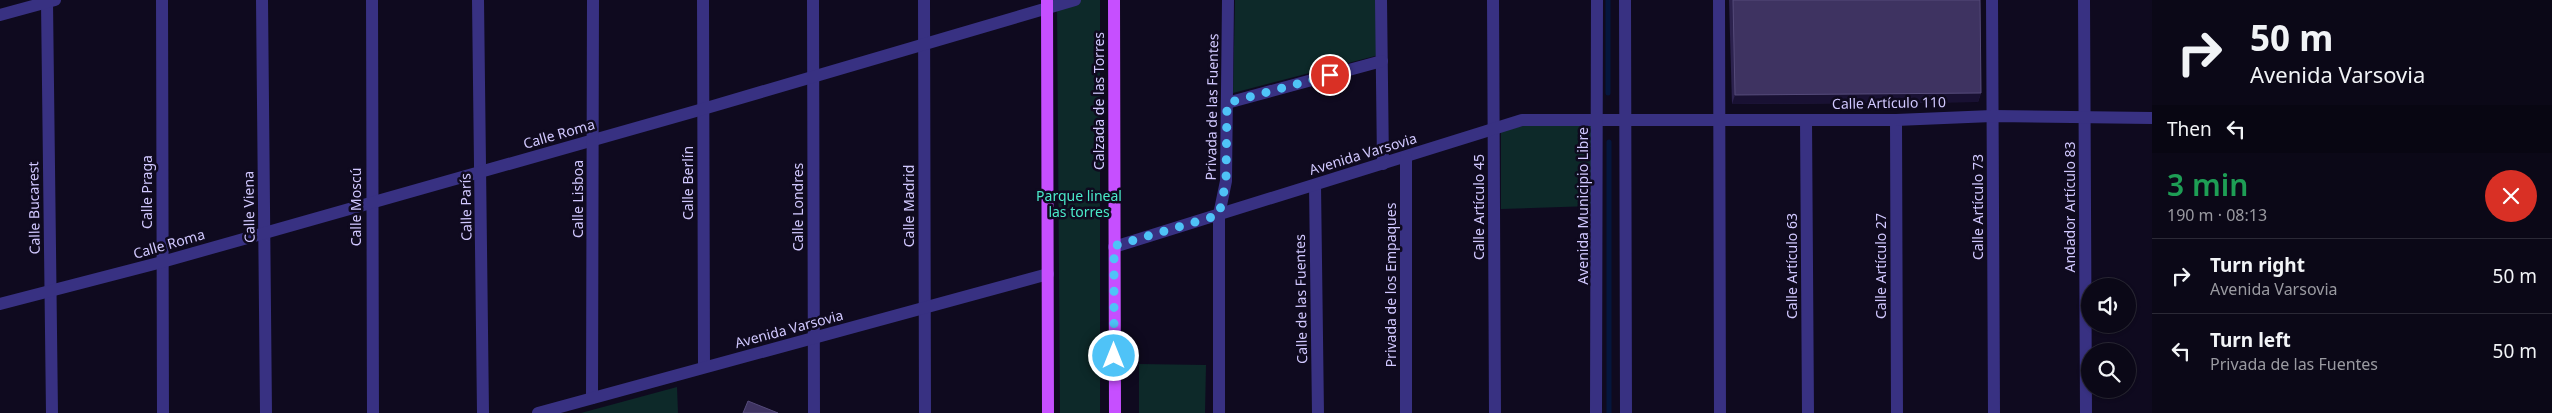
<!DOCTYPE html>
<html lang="en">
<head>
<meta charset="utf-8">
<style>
	body { margin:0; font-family:"Noto Sans",sans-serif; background:#141120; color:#f1f3f6; height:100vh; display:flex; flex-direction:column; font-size:19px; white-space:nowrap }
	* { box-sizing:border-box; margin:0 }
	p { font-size:16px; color:#9a9aa1 }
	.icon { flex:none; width:28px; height:28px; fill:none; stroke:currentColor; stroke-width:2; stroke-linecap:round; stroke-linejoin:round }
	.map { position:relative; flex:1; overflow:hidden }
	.sheet { display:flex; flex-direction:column; background:#0b0817; width:400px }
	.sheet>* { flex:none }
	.top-card { background:#0b0817; color:#f1f3f6; overflow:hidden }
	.controls { position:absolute; left:2081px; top:278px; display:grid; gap:10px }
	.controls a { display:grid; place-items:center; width:55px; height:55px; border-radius:50%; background:#0b0817; box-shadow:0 1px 4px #0004,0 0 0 1px #2b2936; font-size:25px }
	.pin { position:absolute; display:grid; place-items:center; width:42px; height:42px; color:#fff; margin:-21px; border:2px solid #fff; border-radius:50%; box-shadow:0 1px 5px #0007 }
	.me { position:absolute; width:55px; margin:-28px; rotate:0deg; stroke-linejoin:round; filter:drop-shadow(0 0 4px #0008) }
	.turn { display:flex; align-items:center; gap:18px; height:105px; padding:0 15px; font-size:22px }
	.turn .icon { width:65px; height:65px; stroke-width:2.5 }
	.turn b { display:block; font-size:35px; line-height:42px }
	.then { display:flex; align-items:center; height:48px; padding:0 15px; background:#0003; gap:10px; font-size:19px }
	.round { display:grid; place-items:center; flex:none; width:52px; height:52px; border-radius:26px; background:#141120 }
	.overview { display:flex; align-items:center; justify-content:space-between; height:85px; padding:0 15px }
	h1 { font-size:30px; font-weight:600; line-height:38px; color:#1e9e55 }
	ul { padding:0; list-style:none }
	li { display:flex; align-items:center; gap:15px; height:75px; padding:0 15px; border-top:1px solid #2b2936 }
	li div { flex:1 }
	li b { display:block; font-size:19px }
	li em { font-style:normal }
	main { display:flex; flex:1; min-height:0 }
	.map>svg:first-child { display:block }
</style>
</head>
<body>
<main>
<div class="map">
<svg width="2152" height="413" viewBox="0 0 2152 413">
	<rect width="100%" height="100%" fill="#0f0a1f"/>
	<g fill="#0d2929">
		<polygon points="1057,0 1100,0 1100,413 1060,413"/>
		<polygon points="1235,0 1379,0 1379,55 1233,93"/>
		<polygon points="1532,124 1592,124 1592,206 1501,209 1501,131"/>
		<polygon points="1139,364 1206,365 1205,413 1139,413"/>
		<polygon points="677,387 678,413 581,413"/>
	</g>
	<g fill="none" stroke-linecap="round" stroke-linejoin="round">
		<g stroke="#05163d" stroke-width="5">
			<polyline points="1608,0 1608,93"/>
			<polyline points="1609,142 1609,413"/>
		</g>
		<g stroke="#383182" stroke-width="12">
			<polyline points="162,0 163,413"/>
			<polyline points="262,0 266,413"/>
			<polyline points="372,0 373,413"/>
			<polyline points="478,0 483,413"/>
			<polyline points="703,0 704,367"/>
			<polyline points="813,0 814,413"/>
			<polyline points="924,0 925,413"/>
			<polyline points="1381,0 1383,164"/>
			<polyline points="1493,0 1495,413"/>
			<polyline points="1625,0 1626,413"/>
			<polyline points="1719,0 1720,413"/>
			<polyline points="1992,0 1994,413"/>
			<polyline points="2084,0 2086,413"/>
			<polyline points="47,2 52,413"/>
			<polyline points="0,15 55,0"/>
			<polyline points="1227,103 1382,61"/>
			<polyline points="1806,120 1808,413"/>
			<polyline points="1896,120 1897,413"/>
			<polyline points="1315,185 1318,413"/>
			<polyline points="1114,247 1522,120 1896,120 1992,116 2152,118"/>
			<polyline points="0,304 162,262 703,109 1075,0"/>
			<polyline points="592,398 593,0"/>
			<polyline points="538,413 1048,274"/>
			<polyline points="1219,413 1219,215 1226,181 1228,0"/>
			<polyline points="1406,413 1406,157"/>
			<polyline points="1596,413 1597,0"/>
		</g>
		<g stroke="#c64fff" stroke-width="12">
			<polyline points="1047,0 1048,413"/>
			<polyline points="1114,0 1115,413"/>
		</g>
	</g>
	<polygon fill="#2c224e" points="1729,0 1980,0 1981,93 1978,102 1732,104"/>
	<polygon fill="#191133" points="1981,93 1978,102 1732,104 1735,95"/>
	<g fill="#3e3361" stroke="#554b7a">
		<polygon points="1733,0 1980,0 1981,93 1735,95"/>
		<polygon points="748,401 778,413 743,413"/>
	</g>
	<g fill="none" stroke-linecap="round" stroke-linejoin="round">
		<polyline stroke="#4fc3f7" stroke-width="9" stroke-dasharray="0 16.2" points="1114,356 1114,246 1219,215 1226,181 1227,103 1330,75"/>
	</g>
	<g text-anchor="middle" stroke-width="5" stroke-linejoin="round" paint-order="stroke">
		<g font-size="14" fill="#d1c8ff" stroke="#0f0a1f">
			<text transform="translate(1099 101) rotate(-90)" y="5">Calzada de las Torres</text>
			<text transform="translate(1889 103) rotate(-1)" y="5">Calle Artículo 110</text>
			<text transform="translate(1212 107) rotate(-89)" y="5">Privada de las Fuentes</text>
			<text transform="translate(559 134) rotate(-16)" y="5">Calle Roma</text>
			<text transform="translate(1363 154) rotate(-17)" y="5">Avenida Varsovia</text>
			<text transform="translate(688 183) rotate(-90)" y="5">Calle Berlín</text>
			<text transform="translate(147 192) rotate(-90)" y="5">Calle Praga</text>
			<text transform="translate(578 199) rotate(-90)" y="5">Calle Lisboa</text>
			<text transform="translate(909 206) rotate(-90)" y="5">Calle Madrid</text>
			<text transform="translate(1583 206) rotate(-90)" y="5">Avenida Municipio Libre</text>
			<text transform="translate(249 207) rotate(-91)" y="5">Calle Viena</text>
			<text transform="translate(356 207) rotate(-90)" y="5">Calle Moscú</text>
			<text transform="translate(466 207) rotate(-91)" y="5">Calle París</text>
			<text transform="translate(798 207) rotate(-90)" y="5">Calle Londres</text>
			<text transform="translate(1479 207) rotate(-90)" y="5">Calle Artículo 45</text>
			<text transform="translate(1978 207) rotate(-90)" y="5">Calle Artículo 73</text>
			<text transform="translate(2070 207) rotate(-90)" y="5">Andador Artículo 83</text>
			<text transform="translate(34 208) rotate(-91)" y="5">Calle Bucarest</text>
			<text transform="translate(169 244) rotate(-16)" y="5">Calle Roma</text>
			<text transform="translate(1792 266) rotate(-90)" y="5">Calle Artículo 63</text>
			<text transform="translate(1881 266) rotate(-90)" y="5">Calle Artículo 27</text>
			<text transform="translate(1391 285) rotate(-90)" y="5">Privada de los Empaques</text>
			<text transform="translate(1301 299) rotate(-91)" y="5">Calle de las Fuentes</text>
			<text transform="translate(789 329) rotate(-15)" y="5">Avenida Varsovia</text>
		</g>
		<g font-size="14" fill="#4ae9c9" stroke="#0f0a1f">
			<text x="1079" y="201">Parque lineal<tspan x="1079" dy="16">las torres</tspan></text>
		</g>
	</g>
</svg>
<div class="controls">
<a><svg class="icon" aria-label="sound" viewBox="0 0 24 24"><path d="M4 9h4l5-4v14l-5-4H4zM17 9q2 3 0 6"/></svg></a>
<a><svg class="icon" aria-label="search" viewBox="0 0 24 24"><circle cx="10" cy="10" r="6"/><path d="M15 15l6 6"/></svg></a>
</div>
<div class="pin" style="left:1330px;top:75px;background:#d93025"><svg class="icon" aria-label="arrive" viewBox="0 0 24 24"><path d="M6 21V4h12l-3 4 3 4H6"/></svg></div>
<svg class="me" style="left:1114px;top:356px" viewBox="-20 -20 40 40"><circle r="17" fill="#4fc3f7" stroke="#fff" stroke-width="3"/><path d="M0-11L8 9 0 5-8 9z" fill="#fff"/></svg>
</div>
<section class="sheet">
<div class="top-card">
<div class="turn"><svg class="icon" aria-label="right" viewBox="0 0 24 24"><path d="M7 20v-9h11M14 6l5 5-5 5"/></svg><div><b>50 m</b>Avenida Varsovia</div></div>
<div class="then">Then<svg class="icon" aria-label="left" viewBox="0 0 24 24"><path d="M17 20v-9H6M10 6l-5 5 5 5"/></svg></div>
</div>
<div class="overview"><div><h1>3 min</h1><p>190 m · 08:13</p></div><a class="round" style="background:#d93025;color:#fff"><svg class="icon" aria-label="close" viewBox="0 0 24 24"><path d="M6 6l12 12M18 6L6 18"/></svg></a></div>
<ul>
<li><svg class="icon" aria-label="right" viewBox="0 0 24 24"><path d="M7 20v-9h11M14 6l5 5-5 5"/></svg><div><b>Turn right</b><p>Avenida Varsovia</p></div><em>50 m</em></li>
<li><svg class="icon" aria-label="left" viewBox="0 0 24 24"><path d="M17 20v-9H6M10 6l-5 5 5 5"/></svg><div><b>Turn left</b><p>Privada de las Fuentes</p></div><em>50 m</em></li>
</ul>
</section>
</main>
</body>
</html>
